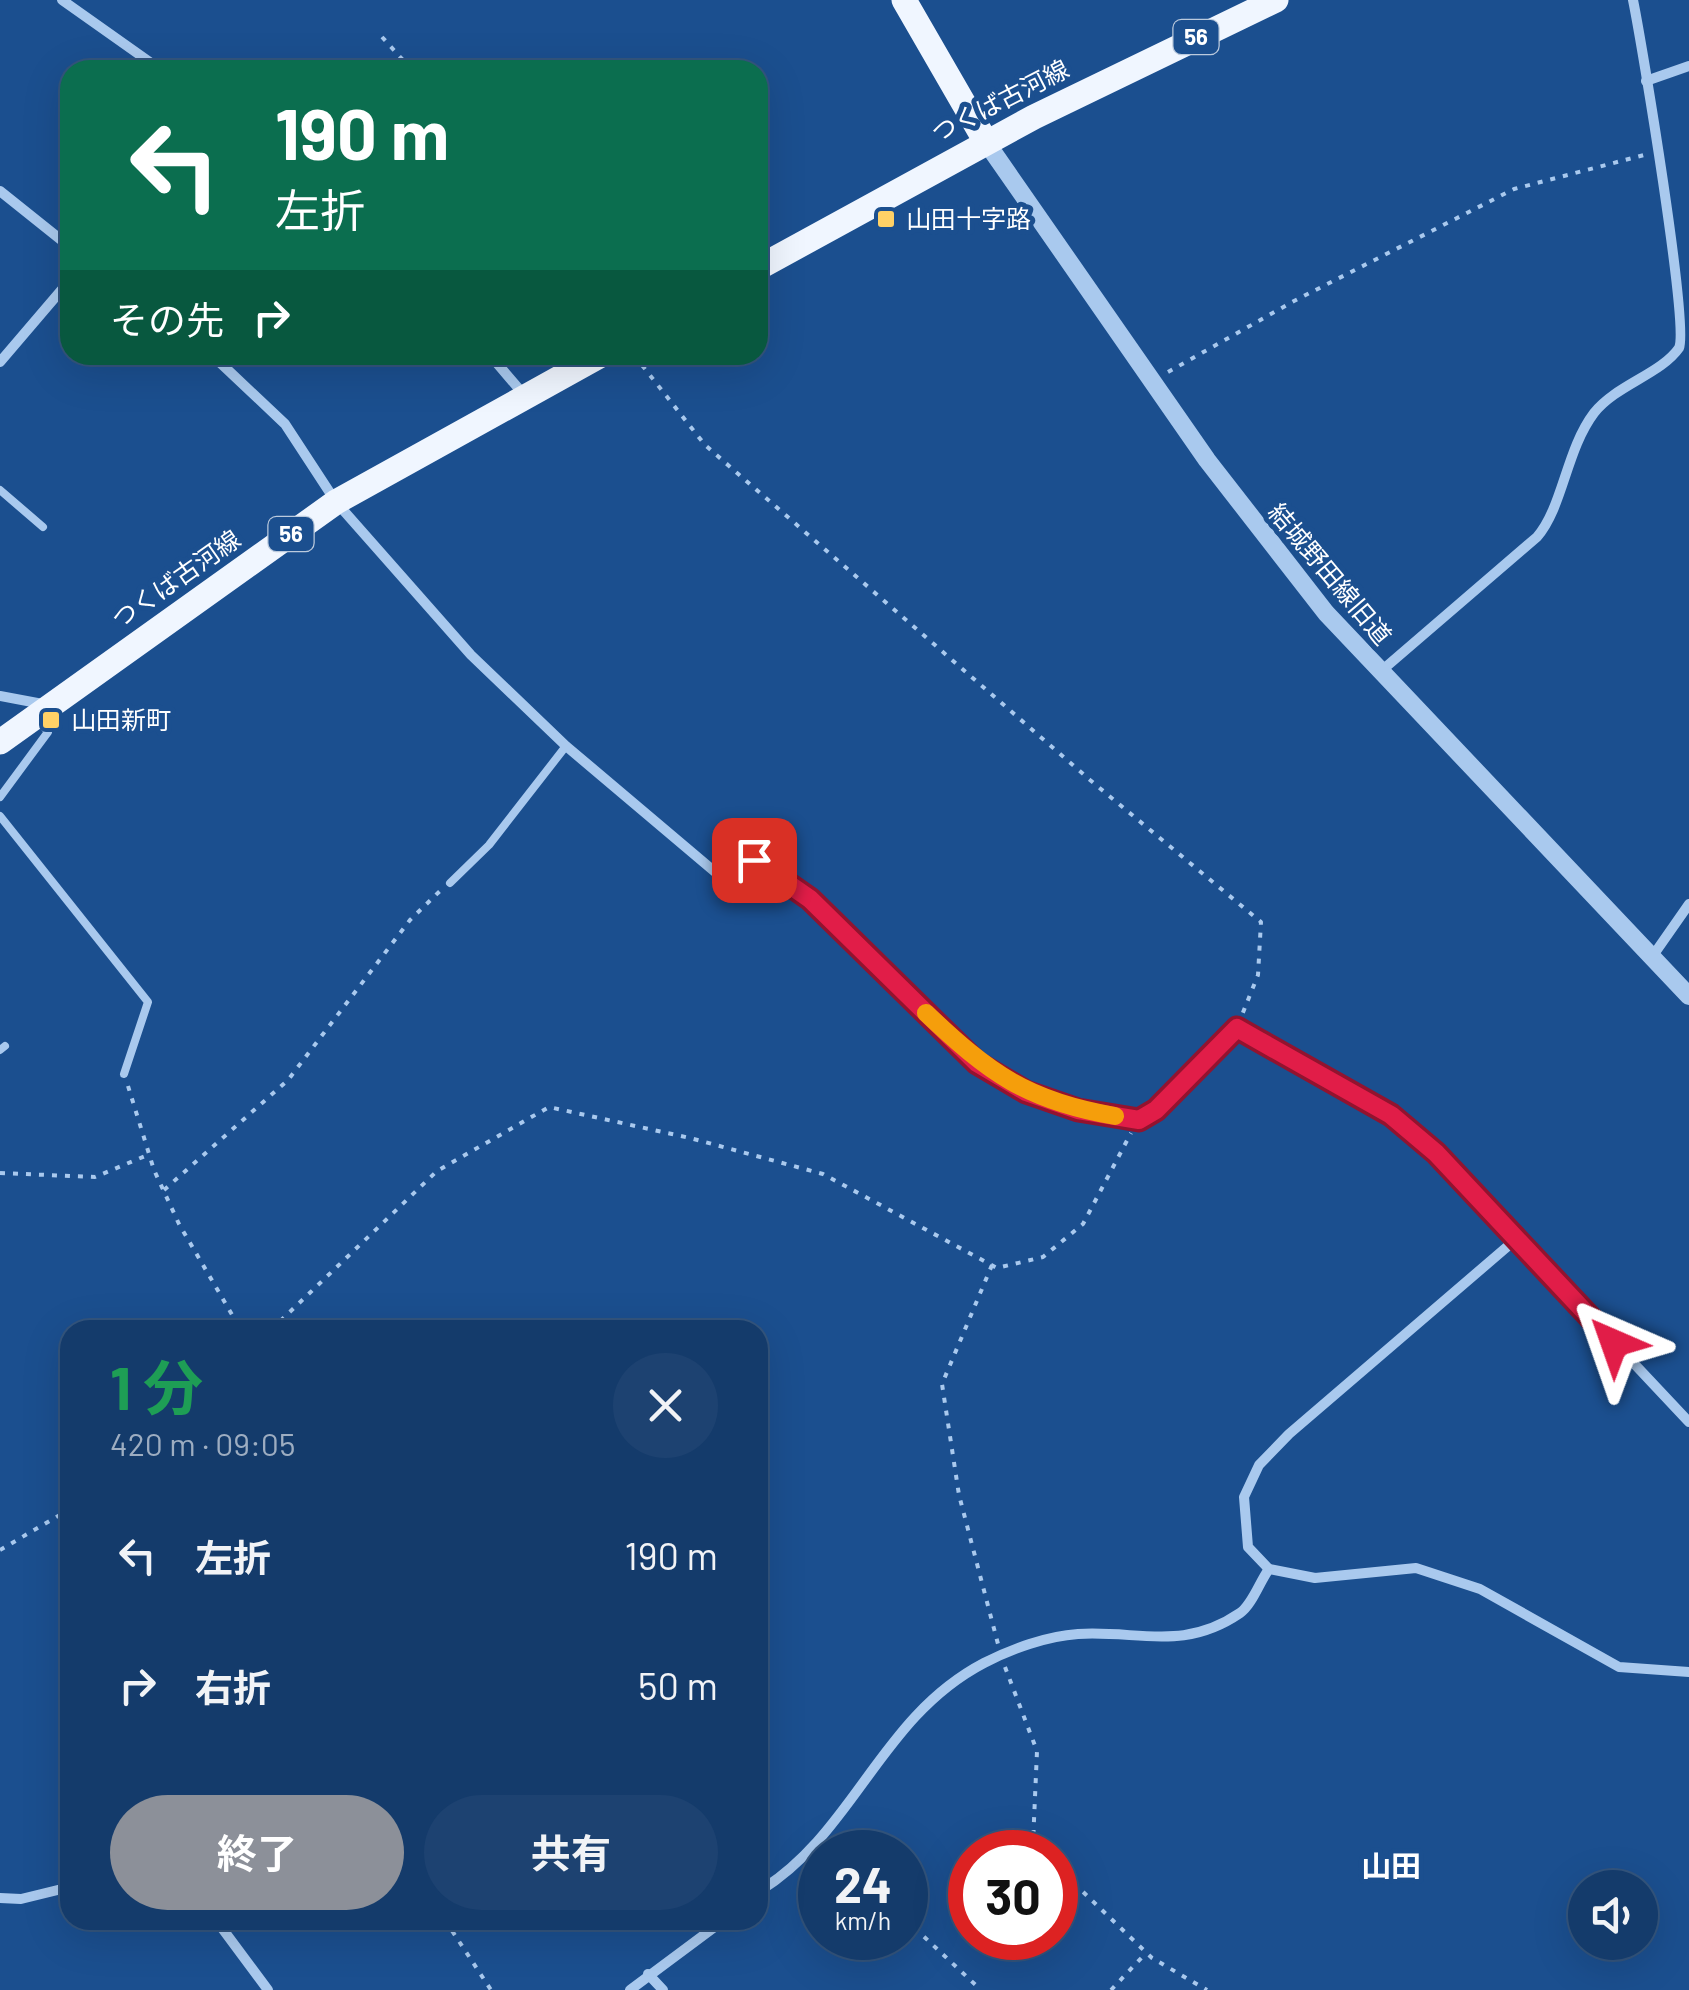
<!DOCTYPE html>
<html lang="ja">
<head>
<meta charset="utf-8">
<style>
	body { margin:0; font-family:Barlow,"Noto Sans JP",sans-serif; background:#1d4271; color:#f1f3f6; height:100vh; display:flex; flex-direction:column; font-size:38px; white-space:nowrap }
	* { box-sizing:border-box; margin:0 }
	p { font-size:32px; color:#9dadc1 }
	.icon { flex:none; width:55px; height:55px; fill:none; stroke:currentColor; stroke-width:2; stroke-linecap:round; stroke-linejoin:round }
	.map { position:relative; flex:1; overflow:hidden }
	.panel { position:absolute; left:60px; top:1320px; width:708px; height:610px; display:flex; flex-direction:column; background:#143b6b; border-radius:30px; box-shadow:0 10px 40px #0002,0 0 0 2px #33557e }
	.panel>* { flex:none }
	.top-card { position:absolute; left:60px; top:60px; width:708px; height:305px; border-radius:30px; box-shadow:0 10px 40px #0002,0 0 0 2px #33557e; background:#0b6e4f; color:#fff; overflow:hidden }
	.fabs { position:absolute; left:1568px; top:1870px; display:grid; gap:20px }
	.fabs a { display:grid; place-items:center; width:90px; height:90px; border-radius:50%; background:#143b6b; box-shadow:0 10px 40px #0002,0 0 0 2px #33557e; font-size:50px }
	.speed { position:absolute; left:798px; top:1830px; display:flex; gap:20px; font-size:50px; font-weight:700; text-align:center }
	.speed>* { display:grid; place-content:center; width:130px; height:130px; border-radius:50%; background:#143b6b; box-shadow:0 10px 40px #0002,0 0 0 2px #33557e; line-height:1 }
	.speed small { font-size:25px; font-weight:400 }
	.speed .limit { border:15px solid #d22; background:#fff; color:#111 }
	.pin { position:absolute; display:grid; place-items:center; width:85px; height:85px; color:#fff; margin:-42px; border-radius:20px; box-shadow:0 5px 15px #0006 }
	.me { position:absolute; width:110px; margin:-55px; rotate:317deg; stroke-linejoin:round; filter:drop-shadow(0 0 8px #0008) }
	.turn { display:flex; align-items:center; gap:35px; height:210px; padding:0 50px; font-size:45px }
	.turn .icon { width:130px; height:130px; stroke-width:2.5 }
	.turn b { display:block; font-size:70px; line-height:85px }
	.then { display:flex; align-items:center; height:95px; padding:0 50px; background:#0003; gap:20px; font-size:38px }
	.round { display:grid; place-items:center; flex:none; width:105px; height:105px; border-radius:52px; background:#1d4271 }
	.head { display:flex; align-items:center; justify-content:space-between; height:170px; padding:0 50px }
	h1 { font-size:60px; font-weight:700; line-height:75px; color:#1e9e55 }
	.primary-button { display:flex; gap:20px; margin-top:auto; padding:20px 50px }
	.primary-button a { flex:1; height:115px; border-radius:60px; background:#8c9099; color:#fff; font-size:40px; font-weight:700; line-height:115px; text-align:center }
	.primary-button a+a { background:#1d4271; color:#f1f3f6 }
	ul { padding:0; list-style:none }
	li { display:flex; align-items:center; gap:30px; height:130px; padding:0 50px }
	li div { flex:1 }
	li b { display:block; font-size:38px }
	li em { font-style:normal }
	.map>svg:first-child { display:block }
</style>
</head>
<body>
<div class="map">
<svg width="1689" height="1990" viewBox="0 0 1689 1990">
	<rect width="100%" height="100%" fill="#1b4f8f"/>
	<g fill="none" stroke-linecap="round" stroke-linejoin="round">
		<g stroke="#a9c9ee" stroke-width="4" stroke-dasharray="5 8" stroke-linecap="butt">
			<polyline points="382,37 412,70"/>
			<polyline points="634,355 705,445 1090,780 1261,922 1258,975 1242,1015"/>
			<polyline points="1168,372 1294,301 1514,189 1644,155"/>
			<polyline points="128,1086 154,1170 179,1224 241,1330"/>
			<polyline points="0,1173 95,1177 150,1154"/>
			<polyline points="164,1190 288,1080 410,920 442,889"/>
			<polyline points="992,1265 942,1384 959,1495 998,1644"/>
			<polyline points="271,1330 437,1171 549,1107 690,1138 823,1174 997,1268 1043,1257 1083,1224 1131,1133"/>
			<polyline points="0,1550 70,1509"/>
			<polyline points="1005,1667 1037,1751 1033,1843 1042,1852"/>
			<polyline points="1055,1865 1152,1958 1207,1990"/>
			<polyline points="905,1919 981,1990"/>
			<polyline points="445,1920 491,1990"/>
			<polyline points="1111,1990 1146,1953"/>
		</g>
		<g stroke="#a9c9ee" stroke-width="8">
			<polyline points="0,490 43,527"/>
			<polyline points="0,797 48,732 39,720"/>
			<polyline points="0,816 148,1002 124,1074"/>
			<polyline points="450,883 489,845 566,746"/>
			<polyline points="0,1050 5,1046"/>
		</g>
		<g stroke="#a9c9ee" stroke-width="10">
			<polyline points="62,0 161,70"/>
			<polyline points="1646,81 1689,66"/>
			<polyline points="0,191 70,247"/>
			<polyline points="212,355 285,424 336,502 471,655 566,746 721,877 754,860 810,899 977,1063 1027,1092 1079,1110 1139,1121 1156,1110 1237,1028 1391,1115 1436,1153 1689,1422"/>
			<polyline points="490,355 525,396"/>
			<polyline points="0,362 70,280"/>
			<path d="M 1380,672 L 1537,537 C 1563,507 1566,450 1594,413 C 1616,385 1661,374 1679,348 C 1689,326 1642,44 1633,0"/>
			<polyline points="0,696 48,705"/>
			<polyline points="1652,957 1689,904"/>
			<polyline points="1515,1240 1289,1434 1259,1465 1244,1497 1248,1547 1269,1569 1315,1578 1416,1568 1480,1589 1619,1667 1689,1672"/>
			<path d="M 758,1892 C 855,1833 879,1718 984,1663 C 1011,1649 1047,1636 1078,1634 C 1138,1630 1183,1652 1240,1613 C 1252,1605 1260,1581 1269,1569"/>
			<polyline points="0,1898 21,1899 70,1887"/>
			<polyline points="216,1920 268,1990"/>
			<polyline points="648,1974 663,1990"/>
			<polyline points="630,1990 724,1920"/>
		</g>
		<polyline stroke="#a9c9ee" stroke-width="18" points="986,142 1207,460 1326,613 1689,996"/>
		<g stroke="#f0f6ff" stroke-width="25">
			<polyline points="904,0 986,142"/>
			<polyline points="758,268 1034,117 1276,0"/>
			<polyline points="0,742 336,502 601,355"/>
		</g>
	</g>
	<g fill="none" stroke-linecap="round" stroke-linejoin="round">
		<defs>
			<polyline id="route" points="754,860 810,899 977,1063 1026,1092 1078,1110 1139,1120 1156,1110 1237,1028 1258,1040 1391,1115 1436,1153 1614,1343"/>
		</defs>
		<use href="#route" stroke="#92132f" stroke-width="25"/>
		<use href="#route" stroke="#e11d48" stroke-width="18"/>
		<path stroke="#f59e0b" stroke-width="18" d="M 926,1013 C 989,1073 1027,1101 1115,1116"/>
	</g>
	<g fill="#ffd166" stroke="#1b4f8f" stroke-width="4">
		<rect x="876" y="209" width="20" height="20" rx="5"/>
		<rect x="41" y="710" width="20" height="20" rx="5"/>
	</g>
	<g text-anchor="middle" stroke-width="10" stroke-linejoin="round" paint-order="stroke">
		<g fill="#1b4f8f" stroke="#bbcadd" stroke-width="2.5">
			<rect x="1173.5" y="20" width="45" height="34" rx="8"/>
			<rect x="268.5" y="517" width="45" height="34" rx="8"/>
		</g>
		<g font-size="22" font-weight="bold" fill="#fff">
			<text x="1196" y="45">56</text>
			<text x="291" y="542">56</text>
		</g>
		<g font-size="25" fill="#fff" stroke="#1b4f8f">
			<text transform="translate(1000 101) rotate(-27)" y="9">つくば古河線</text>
			<text transform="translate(1330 574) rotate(50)" y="9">結城野田線旧道</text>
			<text transform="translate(176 579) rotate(-35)" y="9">つくば古河線</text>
		</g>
		<g font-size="25" fill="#fff" stroke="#1b4f8f" text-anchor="start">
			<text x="906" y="228">山田十字路</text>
			<text x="71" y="729">山田新町</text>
		</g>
		<g font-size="30" font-weight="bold" fill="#fff" stroke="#1b4f8f">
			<text x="1391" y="1877">山田</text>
		</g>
	</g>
</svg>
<div class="fabs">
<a><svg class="icon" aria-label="sound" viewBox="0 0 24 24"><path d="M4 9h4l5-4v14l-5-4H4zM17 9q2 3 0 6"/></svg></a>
</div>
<div class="speed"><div>24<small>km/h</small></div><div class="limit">30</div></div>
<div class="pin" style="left:754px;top:860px;background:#d93025"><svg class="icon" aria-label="arrive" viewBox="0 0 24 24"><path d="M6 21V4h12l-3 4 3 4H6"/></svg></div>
<svg class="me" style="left:1614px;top:1343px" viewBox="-20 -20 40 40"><path d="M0-17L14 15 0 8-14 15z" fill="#e11d48" stroke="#fff" stroke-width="4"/></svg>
<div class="top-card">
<div class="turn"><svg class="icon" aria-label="left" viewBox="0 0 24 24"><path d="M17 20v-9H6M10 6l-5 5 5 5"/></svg><div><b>190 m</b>左折</div></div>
<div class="then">その先<svg class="icon" aria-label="right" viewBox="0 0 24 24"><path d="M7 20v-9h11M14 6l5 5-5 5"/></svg></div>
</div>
<section class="panel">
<div class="head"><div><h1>1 分</h1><p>420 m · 09:05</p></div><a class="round"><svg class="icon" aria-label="close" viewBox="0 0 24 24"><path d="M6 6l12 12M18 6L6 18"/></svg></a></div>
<ul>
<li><svg class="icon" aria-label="left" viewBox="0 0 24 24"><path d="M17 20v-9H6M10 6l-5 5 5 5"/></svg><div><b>左折</b></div><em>190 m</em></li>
<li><svg class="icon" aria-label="right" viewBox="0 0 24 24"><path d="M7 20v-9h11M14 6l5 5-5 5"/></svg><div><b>右折</b></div><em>50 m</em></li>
</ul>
<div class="primary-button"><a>終了</a><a>共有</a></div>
</section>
</div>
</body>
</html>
